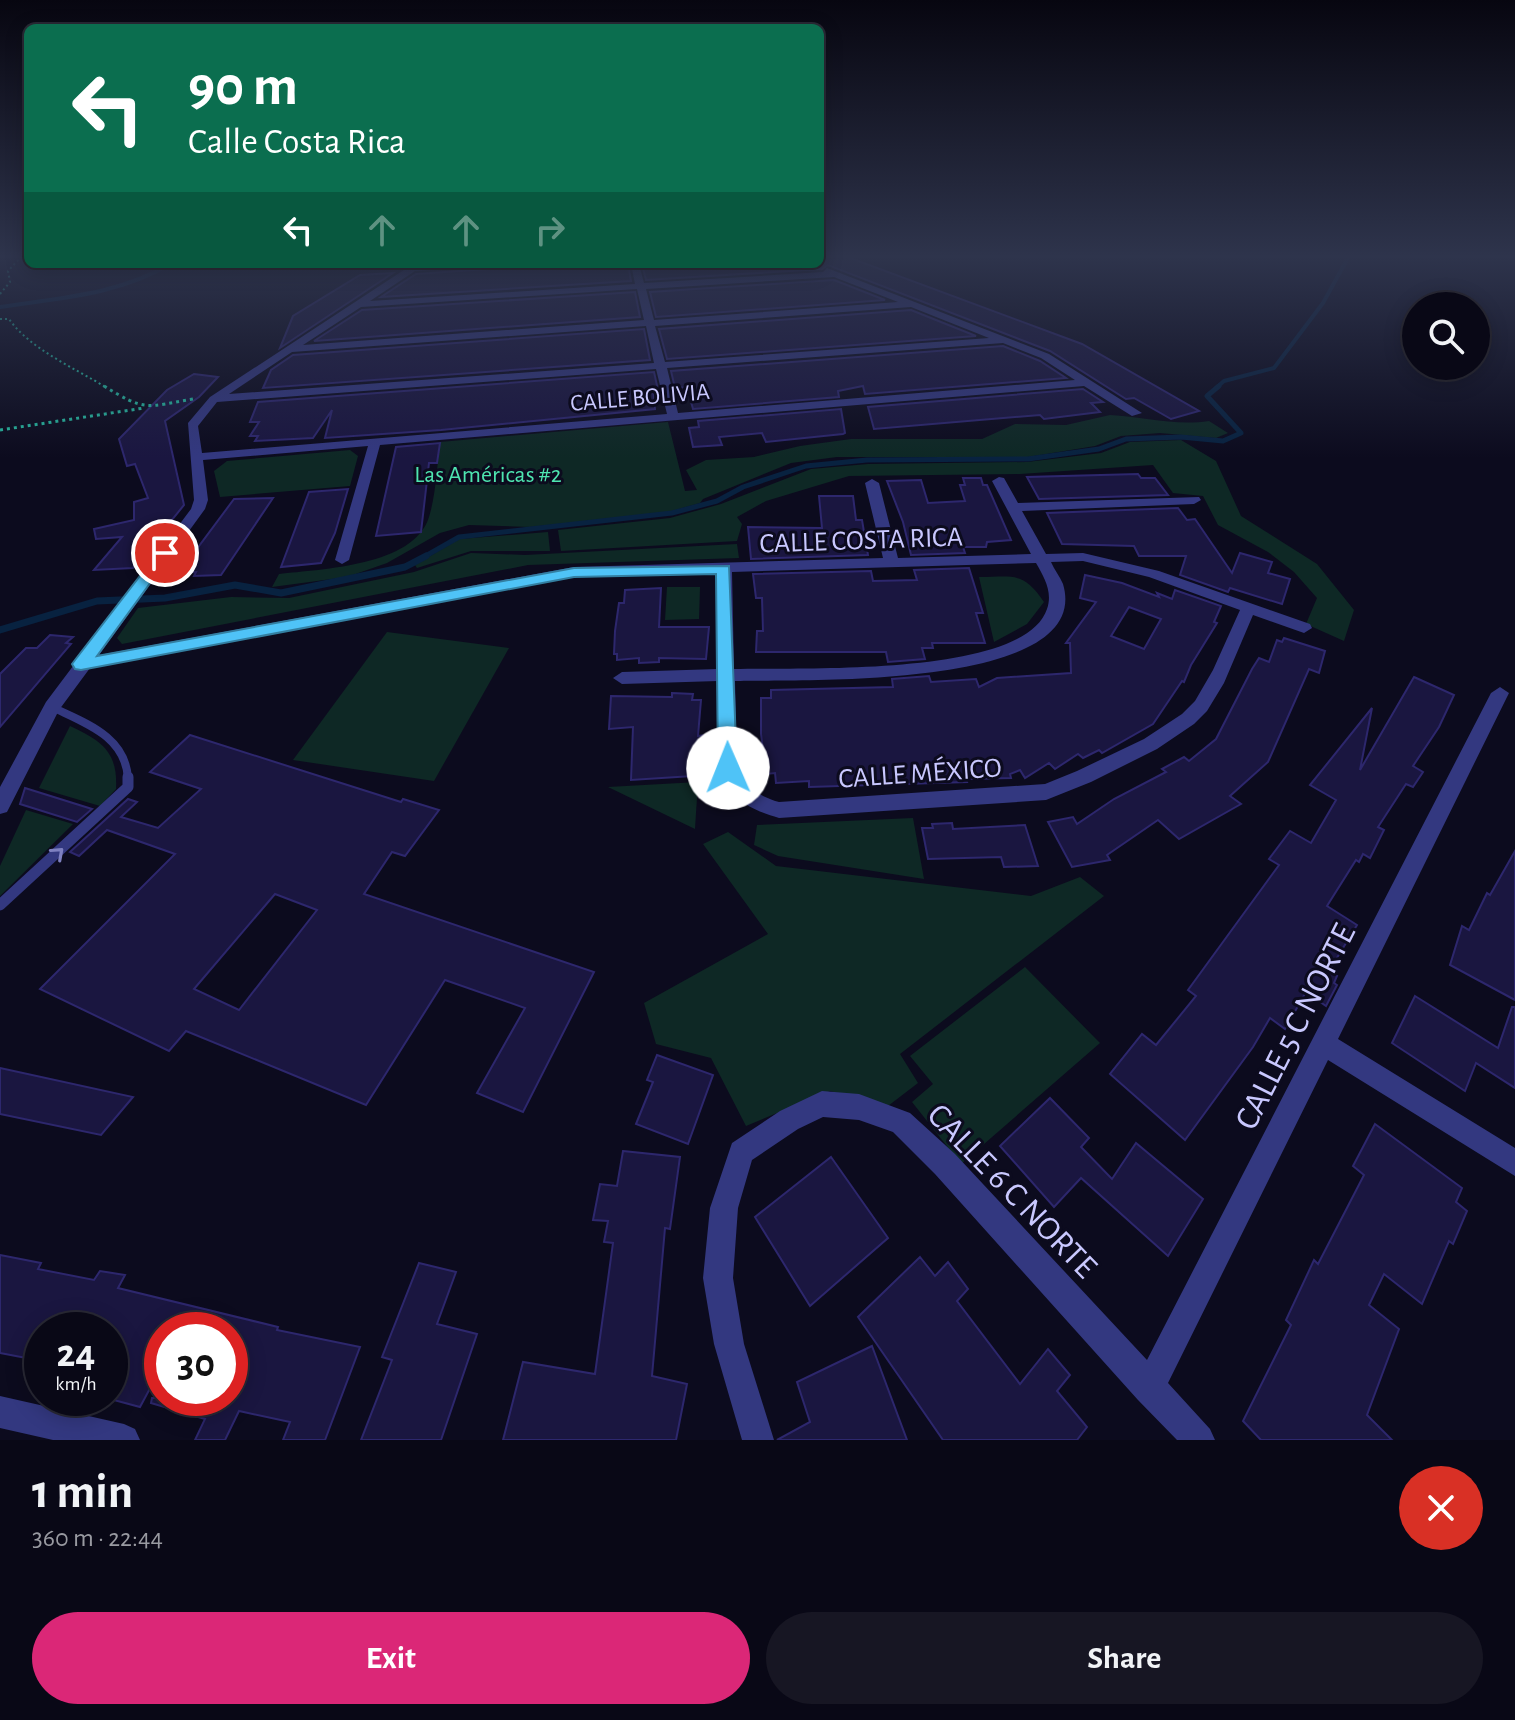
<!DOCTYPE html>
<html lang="en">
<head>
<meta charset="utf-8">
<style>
	body { margin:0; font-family:"Alegreya Sans",sans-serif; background:#171623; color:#f1f3f6; height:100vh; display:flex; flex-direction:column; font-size:30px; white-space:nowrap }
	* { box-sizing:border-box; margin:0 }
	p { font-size:26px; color:#999aa1 }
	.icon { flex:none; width:44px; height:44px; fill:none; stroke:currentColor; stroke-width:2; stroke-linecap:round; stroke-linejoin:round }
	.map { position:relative; height:1440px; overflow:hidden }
	.details { display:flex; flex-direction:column; background:#090816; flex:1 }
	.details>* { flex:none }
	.hud { position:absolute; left:24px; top:24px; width:800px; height:244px; border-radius:12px; box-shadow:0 4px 20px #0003,0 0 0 2px #292935; background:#0b6e4f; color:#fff; overflow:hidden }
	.controls { position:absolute; left:1402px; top:292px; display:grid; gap:16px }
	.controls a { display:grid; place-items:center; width:88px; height:88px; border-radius:50%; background:#090816; box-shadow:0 4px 20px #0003,0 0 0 2px #292935; font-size:40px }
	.speed { position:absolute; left:24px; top:1312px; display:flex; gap:16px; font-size:40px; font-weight:700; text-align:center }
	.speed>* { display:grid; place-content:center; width:104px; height:104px; border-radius:50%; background:#090816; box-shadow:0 4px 20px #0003,0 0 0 2px #292935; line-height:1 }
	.speed small { font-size:20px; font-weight:400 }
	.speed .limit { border:12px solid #d22; background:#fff; color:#111 }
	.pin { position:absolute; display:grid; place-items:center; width:68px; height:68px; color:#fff; margin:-34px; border:4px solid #fff; border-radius:50%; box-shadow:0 2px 8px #0007 }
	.me { position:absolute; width:88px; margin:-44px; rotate:359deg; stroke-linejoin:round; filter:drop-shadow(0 0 6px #0008) }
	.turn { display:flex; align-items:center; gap:28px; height:168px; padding:0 32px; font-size:36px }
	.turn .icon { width:104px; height:104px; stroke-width:2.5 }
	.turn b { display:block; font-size:56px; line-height:68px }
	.lanes { display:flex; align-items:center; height:76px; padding:0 32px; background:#0003; justify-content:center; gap:40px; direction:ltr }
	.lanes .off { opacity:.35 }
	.round { display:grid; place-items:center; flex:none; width:84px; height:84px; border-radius:42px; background:#171623 }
	.head { display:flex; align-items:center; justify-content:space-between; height:136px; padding:0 32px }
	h1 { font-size:48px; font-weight:700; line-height:60px }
	.primary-button { display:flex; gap:16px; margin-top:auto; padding:16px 32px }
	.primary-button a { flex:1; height:92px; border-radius:48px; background:#db2777; color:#fff; font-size:32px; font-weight:700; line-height:92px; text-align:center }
	.primary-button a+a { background:#171623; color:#f1f3f6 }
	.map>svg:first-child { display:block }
</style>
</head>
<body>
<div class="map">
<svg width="1515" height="1440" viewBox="0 0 1515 1440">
	<rect width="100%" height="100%" fill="#0c0b1e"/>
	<g fill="#0e2825">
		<path d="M 1110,415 C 1144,417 1175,426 1209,421 L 1228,433 L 1216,438 L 1160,433 L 1121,436 L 1095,446 L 1028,457 L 837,457 L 791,463 L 703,499 L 700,503 L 669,512 L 530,527 L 469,525 L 440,533 L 387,563 L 347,577 L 272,587 L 279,574 C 322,569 414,566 429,517 C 436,494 437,466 440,442 L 668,422 L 685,491 L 697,490 L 686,470 L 706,460 L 754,457 L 800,446 L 851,439 L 982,439 L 1015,424 L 1066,425 Z"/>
		<polygon points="1181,440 1216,461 1241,516 1317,564 1354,610 1344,641 1306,624 1317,598 1294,572 1268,552 1218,525 1203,496 1173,493 1153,465 1020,474 849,476 766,501 737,517 742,524 737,541 561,551 558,530 670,518 721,504 811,469 868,464 1027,462 1101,453 1130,442"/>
		<polygon points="350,450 358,456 350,486 220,497 214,471 227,461"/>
		<polygon points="548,532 550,551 471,551 417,568 415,565 459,539"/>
		<polygon points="737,544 739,558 528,565 122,644 117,638 138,608 231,597 289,598 414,572 471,553 525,555"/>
		<path d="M 979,577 C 1014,577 1023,571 1044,602 L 1027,624 L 994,642 Z"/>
		<polygon points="667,587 700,587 699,619 665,620"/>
		<polygon points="387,632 509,648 434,781 293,760"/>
		<path d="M 70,726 C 102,741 118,752 116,789 L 100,806 L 39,788 Z"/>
		<polygon points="698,782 695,829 608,787"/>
		<polygon points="26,810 73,824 0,896 0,866"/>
		<polygon points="913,818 924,879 778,856 754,845 757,825"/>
		<polygon points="728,832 776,866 1031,896 1080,877 1104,896 900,1054 918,1083 888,1106 830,1091 746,1126 711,1058 656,1044 644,1003 768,934 703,844"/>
		<polygon points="1025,967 1100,1043 961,1164 912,1102 933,1084 910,1056"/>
	</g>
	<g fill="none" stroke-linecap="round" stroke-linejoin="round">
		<g stroke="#082240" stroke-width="4">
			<path d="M 0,307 C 59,298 118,295 170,264"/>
			<polyline points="1216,388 1224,381 1274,368 1323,303 1349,256"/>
		</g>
		<polyline stroke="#082240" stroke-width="5" points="422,558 459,537 672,513 717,501 743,487 806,466 867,460 1028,459 1099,449 1126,439 1181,437 1223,441 1241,433 1207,396 1219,386"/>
		<polyline stroke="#082240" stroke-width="7" points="0,630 97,601 165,598 235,585 281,593 405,567 426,556"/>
	</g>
	<g fill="#1a1640" stroke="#2d276d" stroke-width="2" fill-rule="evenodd">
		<polygon points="820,256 845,256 1082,344 1199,411 1171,419 1134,398 1126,399 1050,351 828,265 822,269 646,280 642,264 820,264"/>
		<polygon points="562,264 628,264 631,281 381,297 416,274"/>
		<polygon points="393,273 280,348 293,316 360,275"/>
		<polygon points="834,280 885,300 656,317 650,292"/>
		<polygon points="635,292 640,317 314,341 362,310"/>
		<polygon points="911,310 976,336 667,359 659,329"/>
		<polygon points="644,329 650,360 263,388 271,370 293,355"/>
		<polygon points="1003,346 1040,361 1066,378 865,394 863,386 838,391 839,397 693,409 687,387 675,388 671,371"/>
		<polygon points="654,372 658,390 653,390 655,409 441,430 325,438 332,410 313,438 255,441 258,436 250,436 259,422 250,422 258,402"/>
		<polygon points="194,374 218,377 199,397 165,421 184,505 133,568 94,570 122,537 96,539 94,529 134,520 134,502 148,498 135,464 127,466 119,439 167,390"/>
		<polygon points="1083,389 1103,402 1091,403 1100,412 1044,419 1040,415 874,429 868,407"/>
		<polygon points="841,409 845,433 843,434 766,442 762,433 719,437 722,445 693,447 689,428 699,427 698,421"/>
		<polygon points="440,443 437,463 429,463 421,532 376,536 396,447"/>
		<polygon points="1138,474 1141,478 1155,478 1168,495 1039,499 1027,477"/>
		<polygon points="963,478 981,478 983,485 987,485 1011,540 987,542 986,547 963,547 965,553 911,555 903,522 887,481 921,480 928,503 965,501 960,485 965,485"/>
		<polygon points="348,489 335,533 321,563 281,567 309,492"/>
		<polygon points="819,496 853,496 856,520 862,520 868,555 751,559 748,527 822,528"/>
		<polygon points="273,498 221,575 194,576 196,572 179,573 234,499"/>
		<polygon points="1178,508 1187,520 1195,519 1232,573 1240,553 1272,562 1268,573 1290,579 1282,604 1230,588 1228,592 1180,575 1186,556 1139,556 1134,546 1062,544 1047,513"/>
		<polygon points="969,568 983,613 976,613 985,643 932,643 933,648 922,648 925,659 888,662 886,652 756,652 757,631 763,631 762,598 756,598 753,574 871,571 873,581 917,580 914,570"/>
		<path d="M 1085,575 L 1122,583 L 1159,597 L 1157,593 L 1172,599 L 1175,590 L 1221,606 L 1214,622 L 1217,623 L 1191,665 L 1184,682 L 1182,681 L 1153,724 L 1102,753 L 1099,750 L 1083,758 L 1078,754 L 1055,769 L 1049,763 L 1025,778 L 1020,770 L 1010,774 L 1011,778 L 966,779 L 967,782 L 809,787 L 809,781 L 776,783 L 775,773 L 766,774 L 761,734 L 761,698 L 771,698 L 771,690 L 893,687 L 892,679 L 929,676 L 931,682 L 976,679 L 979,687 L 997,678 L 1071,673 L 1070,643 L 1066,643 L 1096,602 L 1080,598 ZM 1129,607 L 1161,619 L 1144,649 L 1111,636 Z"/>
		<polygon points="661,588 659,627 709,627 706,659 659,658 659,662 639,663 639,658 617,660 617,654 614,654 615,631 619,603 624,603 625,590"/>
		<polygon points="50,635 73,637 66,643 71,644 0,727 0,674 26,648 37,648"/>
		<polygon points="1284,638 1325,651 1319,673 1309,669 1268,762 1230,796 1241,804 1179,839 1158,820 1107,855 1110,860 1072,867 1048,822 1073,817 1077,824 1114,799 1166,772 1162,769 1184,757 1189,761 1216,739 1252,669 1259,658 1269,662 1277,640 1282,642"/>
		<polygon points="1414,677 1454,695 1439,727 1413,766 1423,772 1413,787 1406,784 1378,827 1384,830 1370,858 1363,854 1359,862 1356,860 1327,906 1357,925 1329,971 1337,976 1334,983 1337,985 1326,1006 1306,992 1285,1029 1270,1018 1253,1047 1185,1140 1110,1074 1142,1034 1156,1045 1196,996 1188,990 1279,865 1269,859 1290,831 1311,843 1336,800 1310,785 1372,708 1360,770"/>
		<polygon points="672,693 693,694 692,700 701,700 698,736 706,735 708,775 631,780 633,727 609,729 611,696 672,697"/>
		<path d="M 190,735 L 401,802 L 403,799 L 439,810 L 405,856 L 392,852 L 364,894 L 594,972 L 523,1112 L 477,1093 L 525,1008 L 445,980 L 366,1105 L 186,1031 L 169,1051 L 40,989 L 175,854 L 107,830 L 79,856 L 70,852 L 128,799 L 137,802 L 121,817 L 158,828 L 201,789 L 150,772 ZM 275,894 L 317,910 L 239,1010 L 194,989 Z"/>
		<polygon points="25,788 92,809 77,822 20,804"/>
		<polygon points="952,823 953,829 1025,825 1038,866 1004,867 1001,857 928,859 922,828 933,828 932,824"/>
		<polygon points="1515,851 1515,1000 1450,965 1462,926 1469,930 1487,893 1490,895"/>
		<polygon points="1415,996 1498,1048 1512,1007 1515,1007 1515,1088 1476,1063 1465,1091 1392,1043"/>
		<polygon points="657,1055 713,1075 688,1144 636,1124 653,1082 647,1080"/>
		<polygon points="0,1068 133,1097 101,1135 0,1114"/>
		<polygon points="1050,1098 1089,1138 1081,1147 1112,1179 1136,1143 1203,1199 1168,1256 1081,1178 1054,1207 1000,1146"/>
		<polygon points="1375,1124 1462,1188 1456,1202 1467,1211 1453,1244 1449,1241 1422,1304 1384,1274 1369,1305 1399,1329 1367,1415 1392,1440 1261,1440 1243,1421 1291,1325 1286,1320 1314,1260 1318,1264 1364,1175 1353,1166"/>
		<polygon points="623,1151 680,1157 670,1229 665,1228 652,1376 687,1384 676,1440 503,1440 523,1362 595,1374 613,1243 604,1242 608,1221 593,1220 600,1184 617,1186"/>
		<polygon points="831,1157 888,1238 810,1306 755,1217"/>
		<polygon points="0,1255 41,1263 38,1269 94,1280 100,1271 125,1275 118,1288 278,1327 277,1330 360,1347 325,1440 283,1440 290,1422 239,1411 225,1440 195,1440 205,1419 151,1403 152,1398 230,1398 230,1330 162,1330 162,1366 140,1407 110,1399 110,1330 42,1330 42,1361 0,1353"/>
		<polygon points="920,1257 935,1276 948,1262 968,1289 957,1301 1020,1384 1048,1349 1070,1375 1057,1391 1087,1427 1077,1440 943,1440 858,1317"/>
		<polygon points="419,1263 456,1272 437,1324 477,1334 441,1440 361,1440 392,1360 382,1357"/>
		<polygon points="872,1346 907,1440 777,1440 810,1422 797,1382"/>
	</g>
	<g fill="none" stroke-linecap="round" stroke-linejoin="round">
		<g stroke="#26b59d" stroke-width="2" stroke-dasharray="2 3" stroke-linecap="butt">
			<polyline points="0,294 10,282 8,271 22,256"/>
			<path d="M 0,319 L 9,319 C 31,350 75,368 107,388"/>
		</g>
		<g stroke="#26b59d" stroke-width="3" stroke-dasharray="3 4" stroke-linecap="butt">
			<path d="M 104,386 C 146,412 145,407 193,399"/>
			<polyline points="0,430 144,408"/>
		</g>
		<path stroke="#333880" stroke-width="8" d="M 52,707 C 85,723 126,736 128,779"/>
		<polyline stroke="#333880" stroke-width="11" points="0,905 128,787 128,777"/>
		<g fill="#333880" fill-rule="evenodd">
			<path d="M 413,264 L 491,264 L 487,267 L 415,271 L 370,301 L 635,284 L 631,264 L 639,264 L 644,283 L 823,272 L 827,268 L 1049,354 L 1142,413 L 1132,416 L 1084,386 L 380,445 L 349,560 L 342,564 L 335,560 L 368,446 L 203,460 L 208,500 L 205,509 L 99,655 L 574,567 L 883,558 L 865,483 L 872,479 L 879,483 L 898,558 L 1031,554 L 992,481 L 999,477 L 1004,478 L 1018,503 L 1199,497 L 1201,500 L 1194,504 L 1022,511 L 1046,554 L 1083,553 L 1159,571 L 1310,624 L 1312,628 L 1304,633 L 1253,615 L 1224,683 L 1207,711 L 1194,724 L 1157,749 L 1091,782 L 1046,800 L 779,818 C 748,809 731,799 719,768 L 718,681 L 622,684 L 613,678 L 622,672 L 718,669 L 717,572 L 574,577 L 90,668 L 59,710 L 7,812 L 0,814 L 0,787 L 46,702 L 191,509 L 194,500 L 188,423 L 210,397 ZM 834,277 L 898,302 L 654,320 L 646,289 ZM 637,289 L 644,320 L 303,345 L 361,307 ZM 911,307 L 989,338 L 665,362 L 655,326 ZM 646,326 L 654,363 L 229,394 L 292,352 ZM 1003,343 L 1041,358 L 1075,380 L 678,413 L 667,368 ZM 656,369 L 667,414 L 202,453 L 198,426 L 217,402 ZM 1083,561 L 1149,577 L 1240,610 L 1213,670 L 1195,701 L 1182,714 L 1144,739 L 1077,771 L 1045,784 L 779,802 C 759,796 746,788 737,768 L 735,681 C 792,679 1095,692 1063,584 C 1060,577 1054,569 1051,562 ZM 1036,563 C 1044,577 1053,592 1047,609 C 1024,678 797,667 734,669 L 732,572 Z"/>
			<polygon points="1500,687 1509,693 1338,1039 1515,1148 1515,1176 1328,1060 1168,1383 1210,1429 1215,1440 1177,1440 1138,1400 935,1174 893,1132 859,1120 823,1117 798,1129 752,1160 738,1208 733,1278 744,1344 774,1440 742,1440 714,1344 703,1278 710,1208 732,1143 780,1111 822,1091 859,1094 910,1113 955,1154 1147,1360 1491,693"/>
			<polygon points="0,1396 124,1424 135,1429 140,1440 53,1440 0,1428"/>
		</g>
	</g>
	<defs><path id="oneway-chevron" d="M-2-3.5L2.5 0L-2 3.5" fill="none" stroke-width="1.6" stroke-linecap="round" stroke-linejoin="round" transform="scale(2)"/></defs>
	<use stroke="#7e80c0" href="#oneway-chevron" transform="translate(58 853) rotate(-42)"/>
	<linearGradient id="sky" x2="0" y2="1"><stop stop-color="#070610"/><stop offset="0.56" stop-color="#2e344c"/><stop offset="1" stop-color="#2e344c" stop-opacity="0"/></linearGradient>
	<rect width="1515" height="458" fill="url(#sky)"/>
	<polygon fill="#4fc3f7" stroke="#337fa1" stroke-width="2" points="165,549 172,553 97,656 574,568 729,566 737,768 735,773 721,773 718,768 716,574 574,577 81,670 75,669 72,664 75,660 160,550"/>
	<g text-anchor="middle" stroke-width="6" stroke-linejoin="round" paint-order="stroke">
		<g font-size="24" fill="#c9c8ff" stroke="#0c0b1e">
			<text transform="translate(640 397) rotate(-5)" y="8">CALLE BOLIVIA</text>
		</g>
		<g font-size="24" fill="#4ee5b0" stroke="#0c0b1e">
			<text x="488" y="482">Las Américas #2</text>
		</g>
		<g font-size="28" fill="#c9c8ff" stroke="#0c0b1e">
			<text transform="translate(861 539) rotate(-2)" y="10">CALLE COSTA RICA</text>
			<text transform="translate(920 772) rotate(-4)" y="10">CALLE MÉXICO</text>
		</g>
		<g font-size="34" fill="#c9c8ff" stroke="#0c0b1e">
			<text transform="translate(1294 1026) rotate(-63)" y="12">CALLE 5 C NORTE</text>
			<text transform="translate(1013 1190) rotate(46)" y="12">CALLE 6 C NORTE</text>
		</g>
	</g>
</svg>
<div class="controls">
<a><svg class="icon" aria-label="search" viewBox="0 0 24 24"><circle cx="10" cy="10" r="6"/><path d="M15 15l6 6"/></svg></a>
</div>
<div class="speed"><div>24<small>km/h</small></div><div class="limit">30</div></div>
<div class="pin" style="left:165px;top:553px;background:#d93025"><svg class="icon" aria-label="arrive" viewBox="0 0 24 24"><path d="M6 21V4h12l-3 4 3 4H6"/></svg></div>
<svg class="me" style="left:728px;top:768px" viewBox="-20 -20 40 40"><circle r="19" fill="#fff"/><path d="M0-13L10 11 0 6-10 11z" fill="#4fc3f7"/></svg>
<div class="hud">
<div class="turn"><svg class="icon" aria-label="left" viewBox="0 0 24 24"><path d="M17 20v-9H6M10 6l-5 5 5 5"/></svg><div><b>90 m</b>Calle Costa Rica</div></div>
<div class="lanes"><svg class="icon" aria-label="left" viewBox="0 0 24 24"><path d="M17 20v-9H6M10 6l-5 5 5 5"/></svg><svg class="icon off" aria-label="ahead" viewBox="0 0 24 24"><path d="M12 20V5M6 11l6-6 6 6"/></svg><svg class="icon off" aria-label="ahead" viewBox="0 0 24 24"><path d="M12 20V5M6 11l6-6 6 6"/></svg><svg class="icon off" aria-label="right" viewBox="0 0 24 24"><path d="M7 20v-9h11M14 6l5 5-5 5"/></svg></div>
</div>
</div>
<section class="details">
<div class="head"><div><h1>1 min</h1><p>360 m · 22:44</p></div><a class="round" style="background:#d93025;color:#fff"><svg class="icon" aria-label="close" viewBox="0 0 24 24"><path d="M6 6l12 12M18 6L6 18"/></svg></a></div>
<div class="primary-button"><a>Exit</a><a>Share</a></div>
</section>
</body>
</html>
